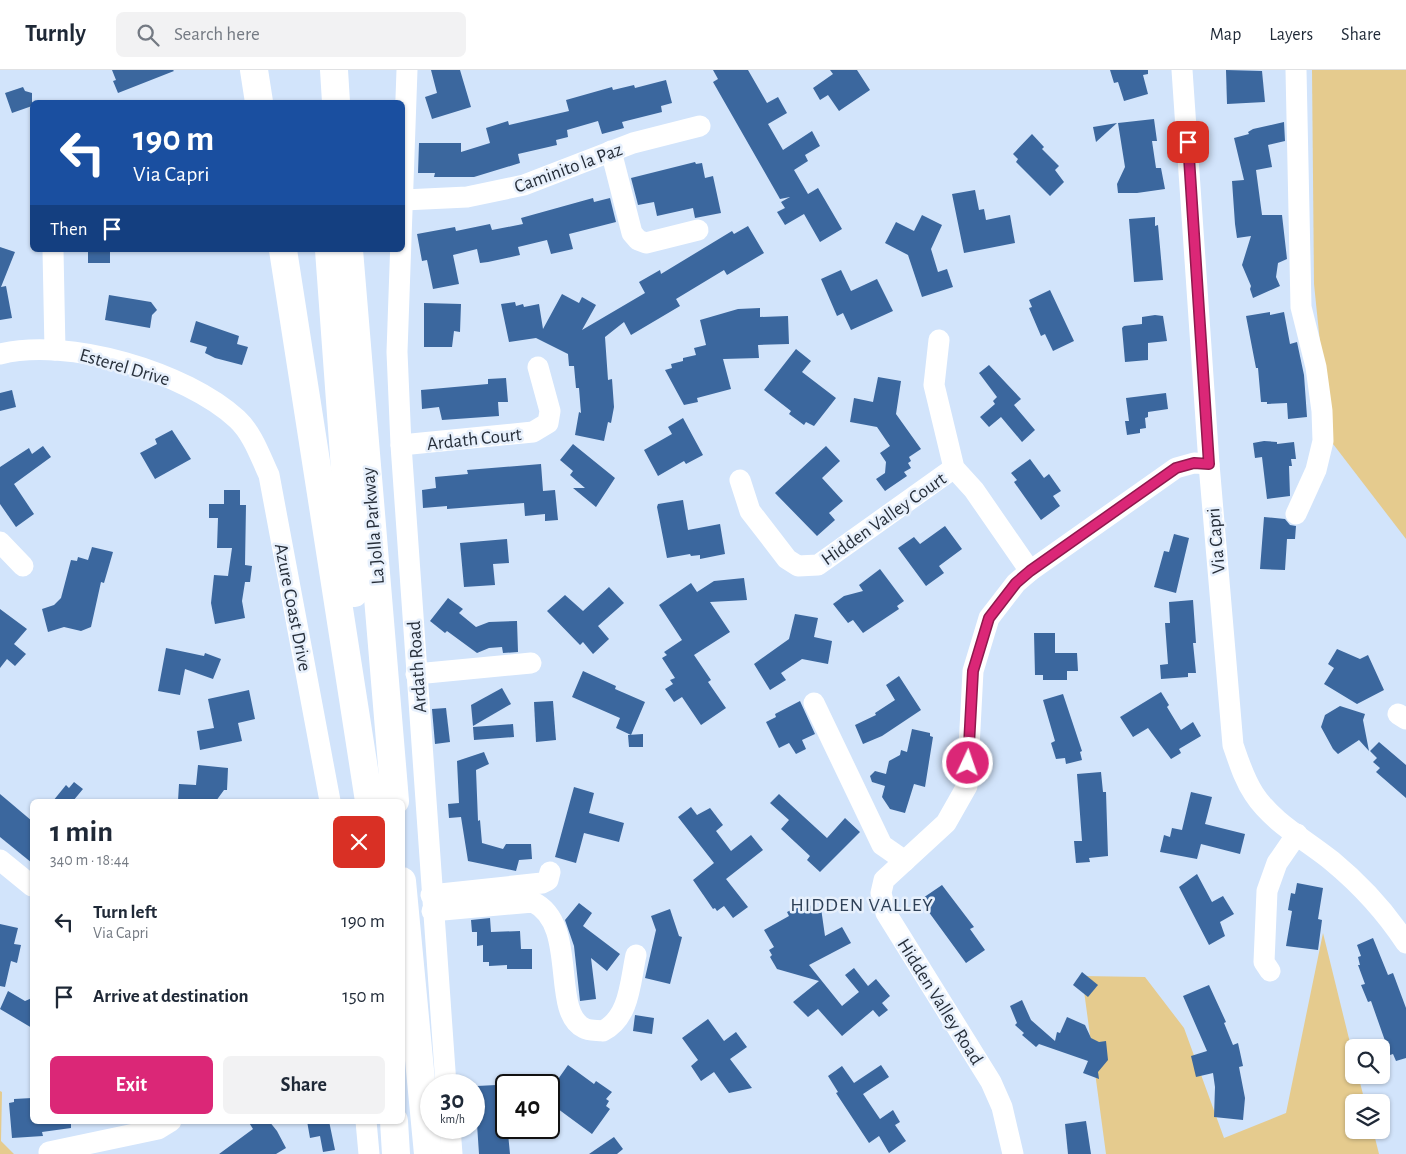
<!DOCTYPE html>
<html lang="en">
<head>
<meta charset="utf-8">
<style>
	body { margin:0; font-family:"Alegreya Sans",sans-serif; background:#f2f2f3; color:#1f2937; height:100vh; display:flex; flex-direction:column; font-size:19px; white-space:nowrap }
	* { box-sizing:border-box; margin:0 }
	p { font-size:16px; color:#747a83 }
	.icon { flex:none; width:28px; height:28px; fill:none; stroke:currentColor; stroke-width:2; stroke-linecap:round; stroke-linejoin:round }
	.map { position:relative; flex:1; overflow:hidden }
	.panel { position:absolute; left:30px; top:729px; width:375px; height:325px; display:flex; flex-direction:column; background:#fff; border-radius:8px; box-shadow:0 1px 4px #0004 }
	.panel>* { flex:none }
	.top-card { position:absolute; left:30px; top:30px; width:375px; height:152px; border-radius:8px; box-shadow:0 1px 4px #0004; background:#1a4fa0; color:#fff; overflow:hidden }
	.buttons { position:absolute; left:1345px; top:969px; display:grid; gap:10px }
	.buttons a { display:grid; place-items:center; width:45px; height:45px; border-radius:8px; background:#fff; box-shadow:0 1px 4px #0004; font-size:25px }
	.speed { position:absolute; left:420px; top:1004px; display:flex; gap:10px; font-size:25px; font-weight:700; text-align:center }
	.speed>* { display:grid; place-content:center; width:65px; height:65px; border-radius:50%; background:#fff; box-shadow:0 1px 4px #0004; line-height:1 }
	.speed small { font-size:12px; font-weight:400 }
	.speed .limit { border:2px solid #111; border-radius:8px; background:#fff; color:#111 }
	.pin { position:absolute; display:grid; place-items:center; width:42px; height:42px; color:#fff; margin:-21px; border-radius:10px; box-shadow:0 2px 8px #0006 }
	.me { position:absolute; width:55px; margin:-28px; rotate:3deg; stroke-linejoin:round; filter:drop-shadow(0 0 4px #0008) }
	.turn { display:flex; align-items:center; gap:18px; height:105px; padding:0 20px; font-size:22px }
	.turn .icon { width:65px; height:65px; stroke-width:2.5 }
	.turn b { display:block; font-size:35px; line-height:42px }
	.then { display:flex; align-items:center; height:48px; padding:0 20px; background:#0003; gap:10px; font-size:19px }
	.round { display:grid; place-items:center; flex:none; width:52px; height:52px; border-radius:8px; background:#f2f2f3 }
	.head { display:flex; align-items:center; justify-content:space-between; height:85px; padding:0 20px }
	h1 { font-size:30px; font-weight:600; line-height:38px }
	.action { display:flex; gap:10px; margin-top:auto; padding:10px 20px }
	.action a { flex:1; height:58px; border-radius:8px; background:#db2777; color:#fff; font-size:20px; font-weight:600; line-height:58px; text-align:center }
	.action a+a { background:#f2f2f3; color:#1f2937 }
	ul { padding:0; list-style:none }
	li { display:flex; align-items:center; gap:15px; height:75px; padding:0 20px }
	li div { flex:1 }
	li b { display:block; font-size:19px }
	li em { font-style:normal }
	header { display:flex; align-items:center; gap:30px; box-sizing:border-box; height:70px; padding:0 25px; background:#fff; border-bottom:1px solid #e0e1e3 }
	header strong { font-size:24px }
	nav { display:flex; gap:28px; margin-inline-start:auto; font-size:18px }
	.search { width:350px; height:45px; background:#f2f2f3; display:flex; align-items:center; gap:12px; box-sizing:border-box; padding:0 18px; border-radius:8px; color:#747a83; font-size:19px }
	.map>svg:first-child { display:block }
</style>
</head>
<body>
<header>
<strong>Turnly</strong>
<div class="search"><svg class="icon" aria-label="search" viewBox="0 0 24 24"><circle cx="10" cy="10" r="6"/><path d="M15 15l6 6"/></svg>Search here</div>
<nav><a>Map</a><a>Layers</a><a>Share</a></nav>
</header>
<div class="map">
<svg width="1406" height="1084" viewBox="0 0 1406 1084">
	<rect width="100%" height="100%" fill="#d2e4fb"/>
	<g fill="#e5cb8e">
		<polygon points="1312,0 1406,0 1406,469 1330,370 1314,214"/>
		<polygon points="1323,863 1354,989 1354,1005 1358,1005 1365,1032 1354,1032 1354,1060 1373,1060 1379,1084 1106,1084 1082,906 1145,907 1184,958 1224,1068 1286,1043"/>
		<polygon points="0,1021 2,1022 1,1071 14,1084 0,1084"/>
	</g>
	<g fill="#3b679e">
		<polygon points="112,0 173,0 174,1 118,23 113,11 116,10"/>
		<polygon points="431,0 460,0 471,37 432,49 425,27 437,23"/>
		<polygon points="713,0 748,0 767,33 778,27 787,43 768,54 783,80 812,61 820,76 805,85 808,91 794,100 808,124 818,118 842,159 820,172 804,144 785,155 777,142 785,138 781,132 790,127 780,129 713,12 718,9"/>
		<polygon points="830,0 857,0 870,20 839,41 828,25 820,30 813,18 833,4"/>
		<polygon points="1110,0 1148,0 1148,4 1143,5 1148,24 1124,31 1118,12 1114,13"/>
		<polygon points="1226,0 1262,1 1265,32 1227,34"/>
		<polygon points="666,10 672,33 661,36 662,42 622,52 624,58 602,64 598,51 567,60 568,67 556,70 557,75 518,84 520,93 474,107 434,107 435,103 418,103 419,73 461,73 461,82 490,73 486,58 508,51 509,55 569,41 566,30 612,17 613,20 634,15 635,18"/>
		<polygon points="23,17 25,21 32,23 32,36 12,43 5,23"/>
		<polygon points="1154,49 1157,71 1152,71 1156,98 1161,98 1165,119 1137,123 1118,123 1117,114 1125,97 1118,53"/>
		<polygon points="1284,52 1285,71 1268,75 1272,97 1256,100 1262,145 1282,145 1287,189 1278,193 1276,207 1280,216 1253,228 1250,219 1251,216 1242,195 1251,166 1237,168 1235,154 1232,111 1244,110 1234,68 1249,64 1248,62 1253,59"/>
		<polygon points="1117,53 1096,72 1093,57"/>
		<polygon points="1032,64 1044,77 1042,79 1059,96 1055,100 1064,112 1050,126 1016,92 1018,89 1013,84"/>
		<polygon points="695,92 696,94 702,93 705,108 713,106 721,143 695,148 693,138 657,146 654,132 638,135 631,108"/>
		<polygon points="975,120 979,140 984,139 986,150 1010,145 1015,173 964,183 952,124"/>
		<polygon points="593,128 594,132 610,128 616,152 569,164 573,179 551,184 547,170 518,177 520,185 488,192 480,193 477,179 453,185 459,214 433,219 427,190 422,191 417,164 455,157 456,161 490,154 492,160 523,154 521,148"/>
		<polygon points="922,145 942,155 931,179 938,202 947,199 953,217 922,227 908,185 885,173 896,152 914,161"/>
		<polygon points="1155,147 1155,156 1158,155 1163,210 1134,212 1129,149"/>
		<polygon points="748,156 764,183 727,205 724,200 676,229 680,236 631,265 624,252 605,267 608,310 612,309 614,337 611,353 608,352 604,371 575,365 579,342 581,343 579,318 576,318 574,296 569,296 568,284 536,268 509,272 501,234 515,232 516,236 523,234 524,237 539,234 543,259 562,224 579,233 582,227 596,235 582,260 645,223 639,212 660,200 661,204 732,161 734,164"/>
		<polygon points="0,177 15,182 1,217 6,216 12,248 0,250"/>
		<rect x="88" y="180" width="22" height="13"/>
		<polygon points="841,200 851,221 877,209 893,241 851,260 843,243 837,246 821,209"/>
		<polygon points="1050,220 1074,271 1053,281 1045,264 1041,266 1029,238 1032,237 1029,230"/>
		<polygon points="109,225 151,232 157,240 152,245 150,258 105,250"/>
		<polygon points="424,233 461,234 460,262 454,261 452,277 424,277"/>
		<polygon points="760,238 760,247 788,246 789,274 758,275 759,288 723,289 731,319 697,328 698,332 684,335 665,300 672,298 671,294 683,291 683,288 696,285 694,278 706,275 700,250 738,239"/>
		<polygon points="1270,242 1270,245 1284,242 1290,274 1297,272 1304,305 1307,347 1288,349 1287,333 1267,334 1267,332 1261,332 1258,298 1256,298 1246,246"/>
		<polygon points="1155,245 1163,246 1167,271 1148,273 1148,290 1125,292 1122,258 1124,256 1142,254 1142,247"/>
		<polygon points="196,251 239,266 237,274 248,277 242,295 215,288 205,283 207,277 190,272"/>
		<polygon points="796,279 811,291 802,302 836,328 814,356 806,352 804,355 789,344 791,341 764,320"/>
		<polygon points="989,295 1021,329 1014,335 1035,360 1022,372 1001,347 989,357 980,347 995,334 993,331 997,327 979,303"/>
		<polygon points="878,307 901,311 896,344 921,379 909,387 911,391 908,393 911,398 904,402 907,406 885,421 876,409 885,403 886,392 880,383 890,376 877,357 850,352 854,328 873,332"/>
		<polygon points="506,308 508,332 498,332 499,346 442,350 439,337 422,339 421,320 488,314 488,309"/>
		<polygon points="12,320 16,337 0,341 0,323"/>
		<polygon points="1166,323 1168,339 1148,342 1148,347 1145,348 1146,358 1140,359 1140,363 1127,365 1125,351 1129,351 1126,328"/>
		<polygon points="683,348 703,385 686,394 684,391 658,406 644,380 672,364 668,357"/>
		<polygon points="172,360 191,389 155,409 140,383 157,374 155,369"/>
		<polygon points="1264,371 1277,372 1277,374 1294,372 1296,389 1291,389 1292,396 1289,396 1290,426 1267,429 1262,387 1255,388 1253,373"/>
		<polygon points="573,374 615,408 596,437 573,418 585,418 570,405 573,401 560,390"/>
		<polygon points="43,376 51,387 14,414 34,444 16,457 0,434 0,397 29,378 32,384"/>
		<polygon points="826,376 840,391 822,408 843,431 829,443 835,450 817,466 775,423"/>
		<polygon points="1030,389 1044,408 1049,404 1061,421 1053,426 1060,436 1041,450 1014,412 1017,410 1011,403"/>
		<polygon points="541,394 543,421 555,420 558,450 545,451 545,444 525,446 524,433 447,439 447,436 423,438 422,420 436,418 435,407 468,404 467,400"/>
		<polygon points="224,420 240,420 240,435 246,435 245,495 252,496 250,512 245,512 242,531 245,548 215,554 211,533 214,505 228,506 232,478 217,478 218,448 209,448 209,434 224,434"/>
		<polygon points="683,430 688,460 720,454 725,484 700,489 700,485 691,486 690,484 667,488 657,437 658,434"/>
		<polygon points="1264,447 1285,449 1290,455 1296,456 1295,469 1287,469 1285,500 1260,499"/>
		<polygon points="945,456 962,479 939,496 944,503 926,516 898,478 914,467 920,474"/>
		<polygon points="1174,464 1189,468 1176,523 1154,517 1164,481 1169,482"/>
		<polygon points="507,469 509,493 493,494 495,515 464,517 460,473"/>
		<polygon points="92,477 113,482 104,513 101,512 91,557 81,561 64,557 48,562 42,539 54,535 61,528 71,490 77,491 78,487 88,490"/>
		<polygon points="880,499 904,531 897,536 899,539 863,563 853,550 848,553 833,534 844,526 863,521 859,515"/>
		<polygon points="744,508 747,530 710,532 730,562 694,585 711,610 708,612 726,638 701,655 682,627 674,632 665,619 673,614 670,610 675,608 662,588 667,585 664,582 682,570 659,535 691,513 697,522 714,511"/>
		<polygon points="609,517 624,533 598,556 609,569 593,584 583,572 580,575 547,541 565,525 583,541"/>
		<polygon points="448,528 463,539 459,543 476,557 489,552 517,551 518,582 503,583 502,577 489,578 477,583 447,561 445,563 430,551"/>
		<polygon points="1193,530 1196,573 1193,573 1196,603 1188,603 1188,607 1161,609 1160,595 1168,594 1165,553 1170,553 1169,532"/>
		<polygon points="0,539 27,559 14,574 26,584 15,596 7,589 0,598"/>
		<polygon points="795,544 818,548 814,567 832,571 828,594 802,589 781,603 786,610 770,620 754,594 789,569"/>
		<polygon points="1034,563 1055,563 1055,583 1077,583 1078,601 1067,601 1067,610 1043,610 1043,605 1035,605"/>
		<polygon points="166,578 204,586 205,583 221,589 213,609 185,599 180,625 158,621"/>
		<polygon points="1337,579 1360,589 1368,585 1384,620 1357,634 1324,614 1334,598 1328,594"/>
		<polygon points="583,601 616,616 615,619 645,632 631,665 616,658 620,648 572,627"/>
		<polygon points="899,606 921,640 882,666 863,674 855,655 876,645 875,643 895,630 886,615"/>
		<polygon points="502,618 511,634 473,656 471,635"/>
		<polygon points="249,620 255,649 238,653 242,671 200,680 197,661 214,658 208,629"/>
		<polygon points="1161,622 1169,635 1167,637 1181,660 1193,652 1201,666 1179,679 1181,683 1171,689 1148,658 1133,667 1120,647"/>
		<polygon points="1063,624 1082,681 1080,682 1082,690 1066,694 1065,688 1056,689 1051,673 1055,671 1043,630"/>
		<polygon points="553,631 556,670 536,672 534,632"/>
		<polygon points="800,631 815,664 802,670 806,679 796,684 789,673 779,678 766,652 776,647 775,644"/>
		<polygon points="1340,636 1365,644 1363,650 1369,681 1359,670 1338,684 1333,679 1321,657 1325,645"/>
		<polygon points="446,638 450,672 435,674 432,639"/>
		<polygon points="513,654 514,667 474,670 473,657"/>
		<polygon points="912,659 930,663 930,666 933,667 925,717 914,714 905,743 890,739 882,727 885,716 872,712 870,706 875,701 886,704 889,691 900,685 901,680 907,682"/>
		<polygon points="643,664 643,677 629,677 628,665"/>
		<polygon points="1379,672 1406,695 1406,728 1376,702 1380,698 1373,692 1377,688 1370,681"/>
		<polygon points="484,682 489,694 476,700 478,751 480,750 482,773 503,779 506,774 531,774 532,789 519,790 516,801 468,791 461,747 449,748 448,734 459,733 457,691"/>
		<polygon points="198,695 228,698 227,720 224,720 216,731 178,731 179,714 196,715"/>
		<polygon points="1101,702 1103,722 1106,722 1108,786 1089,788 1090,792 1076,793 1074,771 1082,771 1077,704"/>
		<polygon points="74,712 83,719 73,731 53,731 66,715 69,718"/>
		<polygon points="574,717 594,723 589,743 624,753 619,772 584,763 576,793 555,787"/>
		<polygon points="1191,722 1212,727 1205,754 1245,764 1240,784 1201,774 1197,789 1160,782 1164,765 1170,767 1172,758 1182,760"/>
		<polygon points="0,724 32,751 32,793 0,767"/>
		<polygon points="779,724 827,768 845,748 860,762 820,802 807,790 810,786 781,759 789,750 770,733"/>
		<polygon points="691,737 697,745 710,738 723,755 716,761 731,781 751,765 763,780 726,809 748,837 733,848 724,836 717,841 715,838 713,839 693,810 714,793 678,747"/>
		<polygon points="1197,804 1212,832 1223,826 1234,844 1220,852 1225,866 1209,875 1179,817"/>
		<polygon points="1297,813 1323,818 1318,849 1322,850 1318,880 1286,876 1292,841 1288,840 1291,823 1295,824"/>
		<polygon points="942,815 974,857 970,859 985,880 966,893 920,830"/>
		<polygon points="579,833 592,843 583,856 620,884 607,901 591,888 596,929 580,931 574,876 565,850"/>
		<polygon points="813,835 813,838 821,838 825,866 842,857 851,873 809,895 842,936 859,922 845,905 854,898 868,916 876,909 890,926 882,933 888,940 879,947 873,940 842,966 818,939 808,947 793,932 819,911 777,899 770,887 772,885 769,880 774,877 764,860 789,846 787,842 793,839"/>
		<polygon points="670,839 679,866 682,867 670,914 645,908 656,860 651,846"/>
		<polygon points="490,848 491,862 520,861 521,879 532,879 532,899 507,899 507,895 489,896 489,892 483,892 483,875 477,876 477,862 472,862 471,850"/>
		<polygon points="0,854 18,858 14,874 21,875 17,893 11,891 5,917 0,916"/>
		<polygon points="1373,868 1388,905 1393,903 1406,938 1406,988 1396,991 1393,984 1390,985 1371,931 1368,932 1361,915 1365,914 1358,895 1360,895 1358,887 1361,886 1357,875"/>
		<polygon points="1082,902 1098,915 1088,927 1073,915"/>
		<polygon points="1209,915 1226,952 1224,953 1233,975 1238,973 1243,996 1239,997 1245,1028 1243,1050 1214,1047 1215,1017 1213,1003 1196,1007 1191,986 1207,981 1183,926"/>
		<polygon points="8,921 25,931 32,928 32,958 0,939"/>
		<polygon points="1022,930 1031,950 1055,971 1057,962 1060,963 1067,947 1085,955 1091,968 1099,972 1106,971 1108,990 1098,1002 1099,1009 1083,1003 1088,991 1039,974 1036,977 1022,965 1024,963 1015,955 1017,953 1010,936"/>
		<polygon points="635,945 654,948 652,964 633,961"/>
		<polygon points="708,949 724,971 736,962 747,977 730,989 752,1018 729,1023 714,1002 701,1011 691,996 698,990 682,968"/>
		<polygon points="568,995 594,1014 596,1011 612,1022 606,1029 609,1031 606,1036 610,1039 592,1064 554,1036 557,1031 549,1025 549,1022"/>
		<polygon points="881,995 889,1007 863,1024 880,1049 893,1040 900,1052 895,1055 906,1071 889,1083 879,1066 869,1073 836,1023 838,1022 828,1006 842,996 854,1013"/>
		<polygon points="496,1015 498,1044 506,1043 510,1084 479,1084 476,1039 479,1039 477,1016"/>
		<polygon points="32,1028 32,1051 71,1051 71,1058 42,1062 43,1066 12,1068 9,1033 14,1032 14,1029"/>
		<polygon points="248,1051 269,1051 277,1061 286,1078 276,1084 219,1084 253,1059"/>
		<polygon points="307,1051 329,1051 335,1080 323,1082 320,1066 310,1068"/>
		<polygon points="1086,1051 1091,1084 1068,1084 1065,1054"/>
		<polygon points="614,1067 623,1079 617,1084 589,1084"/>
	</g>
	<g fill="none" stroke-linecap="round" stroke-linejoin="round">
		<g stroke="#fff" stroke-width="21">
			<polyline points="407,0 397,282 401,375 446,1015"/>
			<path d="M 1182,0 L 1209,394 L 1233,675 C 1239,692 1244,709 1254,724 C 1272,752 1306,770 1332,791 C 1361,815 1385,841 1406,873"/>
			<polyline points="1296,0 1301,237 1316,297 1322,341 1323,371 1316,400 1296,444"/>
			<polyline points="611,81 632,163 638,170 646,173 698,160"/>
			<polyline points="404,130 467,127 524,115 633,73 700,56"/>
			<polyline points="53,180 55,280"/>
			<polyline points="939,270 934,315 954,398 974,420 1030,501"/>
			<path d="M 0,284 C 68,267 186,302 237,349 C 253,364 260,386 269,405 L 330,731"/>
			<polyline points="401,375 533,362 548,353 550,341 538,297"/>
			<polyline points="740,410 750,441 787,489 798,496 818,495 954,398"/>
			<polyline points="0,472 23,496"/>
			<polyline points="416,604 531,593"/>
			<polyline points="814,633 882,775 905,791"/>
			<polyline points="1398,644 1406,649"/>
			<polyline points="0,790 32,816"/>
			<polyline points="431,825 542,813 548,810 550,802"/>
			<path d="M 432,841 L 533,832 C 579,854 550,942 584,958 C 589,961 598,960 603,961 C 630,947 630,912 636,885"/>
			<polyline points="1270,901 1264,892 1267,821 1277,793 1297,764"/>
			<polyline points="366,1051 369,1084"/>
			<polyline points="450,1058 452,1084"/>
			<polyline points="49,1082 158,1059 171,1051"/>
			<polyline points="1013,1084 1002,1037 991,1012 886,843 881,823 884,810 946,753 967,716 973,601 989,548 1016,513 1030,501 1176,398 1194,393 1209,394"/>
		</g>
		<g stroke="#fff" stroke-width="28">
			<polyline points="254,0 259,32"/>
			<polyline points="334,0 336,32"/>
			<polyline points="283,180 369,731"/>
			<polyline points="329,180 354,523"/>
			<polyline points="349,180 395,731"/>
			<polyline points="402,811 428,1084"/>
			<polyline points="394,1051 396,1084"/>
		</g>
	</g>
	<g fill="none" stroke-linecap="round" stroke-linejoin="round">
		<defs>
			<polyline id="route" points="968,693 973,601 989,548 1016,513 1030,501 1176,398 1194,393 1209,394 1188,72"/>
		</defs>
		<use href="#route" stroke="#8e194d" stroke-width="12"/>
		<use href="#route" stroke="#db2777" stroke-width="9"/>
	</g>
	<g text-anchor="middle" stroke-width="5" stroke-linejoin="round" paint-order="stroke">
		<g font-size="19" fill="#262e39" stroke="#e7f0fc">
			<text transform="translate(568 97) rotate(-20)" y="7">Caminito la Paz</text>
			<text transform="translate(125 296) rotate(16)" y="7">Esterel Drive</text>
			<text transform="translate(474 368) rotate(-6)" y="7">Ardath Court</text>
			<text transform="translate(883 448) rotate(-35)" y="7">Hidden Valley Court</text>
			<text transform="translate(372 456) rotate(-95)" y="7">La Jolla Parkway</text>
			<text transform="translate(1215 471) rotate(-95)" y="7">Via Capri</text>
			<text transform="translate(294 537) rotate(79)" y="7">Azure Coast Drive</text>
			<text transform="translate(416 597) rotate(-94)" y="7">Ardath Road</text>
			<text transform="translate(941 931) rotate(58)" y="7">Hidden Valley Road</text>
		</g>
		<g font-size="20" letter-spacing="1" fill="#2e4057" stroke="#e7f0fc">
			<text x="862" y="841">HIDDEN VALLEY</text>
		</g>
	</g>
</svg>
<div class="buttons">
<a><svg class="icon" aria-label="search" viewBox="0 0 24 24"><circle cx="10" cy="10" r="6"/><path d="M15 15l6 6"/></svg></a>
<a><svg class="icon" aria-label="layers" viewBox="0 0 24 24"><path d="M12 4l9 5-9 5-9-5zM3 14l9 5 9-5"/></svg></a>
</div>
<div class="speed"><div>30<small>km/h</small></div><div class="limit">40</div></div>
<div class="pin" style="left:1188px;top:72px;background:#d93025"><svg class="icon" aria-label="arrive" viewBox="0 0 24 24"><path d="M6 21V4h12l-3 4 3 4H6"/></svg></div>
<svg class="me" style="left:968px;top:693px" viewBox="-20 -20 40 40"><circle r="17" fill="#db2777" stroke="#fff" stroke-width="3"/><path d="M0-11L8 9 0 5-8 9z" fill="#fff"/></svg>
<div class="top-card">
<div class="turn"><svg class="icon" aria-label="left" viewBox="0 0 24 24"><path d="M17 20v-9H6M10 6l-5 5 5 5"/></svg><div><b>190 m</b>Via Capri</div></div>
<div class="then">Then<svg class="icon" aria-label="arrive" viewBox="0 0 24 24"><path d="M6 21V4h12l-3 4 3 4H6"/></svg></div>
</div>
<section class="panel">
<div class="head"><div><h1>1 min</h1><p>340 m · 18:44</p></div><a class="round" style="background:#d93025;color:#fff"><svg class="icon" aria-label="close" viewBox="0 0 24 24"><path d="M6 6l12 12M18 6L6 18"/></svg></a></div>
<ul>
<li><svg class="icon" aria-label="left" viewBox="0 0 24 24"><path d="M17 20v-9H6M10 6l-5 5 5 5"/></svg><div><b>Turn left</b><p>Via Capri</p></div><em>190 m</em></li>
<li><svg class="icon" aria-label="arrive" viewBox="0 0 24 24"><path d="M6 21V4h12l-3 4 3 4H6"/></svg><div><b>Arrive at destination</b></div><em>150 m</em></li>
</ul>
<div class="action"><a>Exit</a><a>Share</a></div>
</section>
</div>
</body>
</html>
